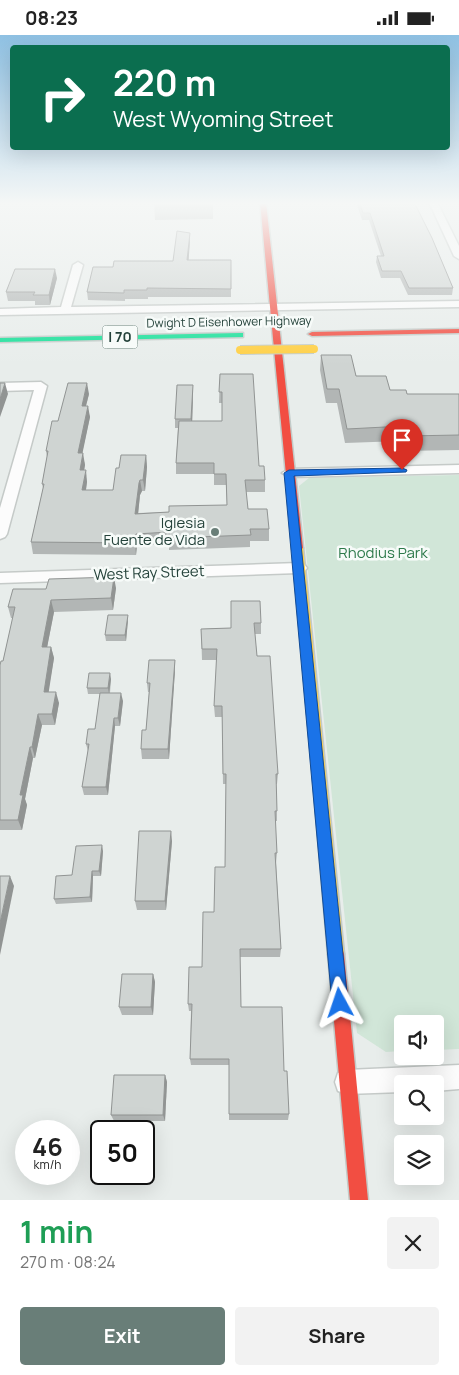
<!DOCTYPE html>
<html lang="en">
<head>
<meta charset="utf-8">
<style>
	body { margin:0; font-family:Manrope,sans-serif; background:#f2f2f2; color:#222; height:100vh; display:flex; flex-direction:column; font-size:19px; white-space:nowrap }
	* { box-sizing:border-box; margin:0 }
	p { font-size:16px; color:#767676 }
	.icon { flex:none; width:28px; height:28px; fill:none; stroke:currentColor; stroke-width:2; stroke-linecap:round; stroke-linejoin:round }
	.map { position:relative; height:1165px; overflow:hidden }
	.details { display:flex; flex-direction:column; background:#fff; flex:1 }
	.details>* { flex:none }
	.top-card { position:absolute; left:10px; top:10px; width:440px; height:105px; border-radius:5px; box-shadow:0 5px 20px #0002; background:#0b6e4f; color:#fff; overflow:hidden }
	.tools { position:absolute; left:394px; top:980px; display:grid; gap:10px }
	.tools a { display:grid; place-items:center; width:50px; height:50px; border-radius:5px; background:#fff; box-shadow:0 5px 20px #0002; font-size:25px }
	.speed { position:absolute; left:15px; top:1085px; display:flex; gap:10px; font-size:25px; font-weight:700; text-align:center }
	.speed>* { display:grid; place-content:center; width:65px; height:65px; border-radius:50%; background:#fff; box-shadow:0 5px 20px #0002; line-height:1 }
	.speed small { font-size:12px; font-weight:400 }
	.speed .limit { border:2px solid #111; border-radius:8px; background:#fff; color:#111 }
	.pin { position:absolute; display:grid; place-items:center; width:42px; height:42px; color:#fff; margin:-51px -21px; border-radius:50% 50% 50% 0; rotate:-45deg; box-shadow:0 0 5px #0007 }
	.pin .icon { rotate:45deg }
	.me { position:absolute; width:55px; margin:-28px; rotate:355deg; stroke-linejoin:round; filter:drop-shadow(0 0 4px #0008) }
	.turn { display:flex; align-items:center; gap:18px; height:105px; padding:0 20px; font-size:22px }
	.turn .icon { width:65px; height:65px; stroke-width:2.5 }
	.turn b { display:block; font-size:35px; line-height:42px }
	.round { display:grid; place-items:center; flex:none; width:52px; height:52px; border-radius:5px; background:#f2f2f2 }
	.overview { display:flex; align-items:center; justify-content:space-between; height:85px; padding:0 20px }
	h1 { font-size:30px; font-weight:700; line-height:38px; color:#1e9e55 }
	.button { display:flex; gap:10px; margin-top:auto; padding:10px 20px }
	.button a { flex:1; height:58px; border-radius:5px; background:#697e78; color:#fff; font-size:20px; font-weight:700; line-height:58px; text-align:center }
	.button a+a { background:#f2f2f2; color:#222 }
	.status { display:flex; justify-content:space-between; align-items:center; height:35px; padding:0 25px; background:#fff; direction:ltr }
	.status svg { height:14px; fill:currentColor }
	.map>svg:first-child { display:block }
</style>
</head>
<body>
<div class="status"><b>08:23</b><svg viewBox="0 0 49 12"><path d="M0 12V9h3v3zM5 12V6h3v6zM10 12V3h3v9zM15 12V0h3v12zM26 1h20v11H26zM47 4h2v5h-2z"/></svg></div>
<div class="map">
<svg width="459" height="1165" viewBox="0 0 459 1165">
	<rect width="100%" height="100%" fill="#e8edeb"/>
	<polygon fill="#d1e6d8" points="459,440 459,1014 435,1015 435,989 402,989 402,1016 386,1017 357,998 299,451 309,443"/>
	<g fill="none" stroke-linecap="round" stroke-linejoin="round">
		<defs>
			<g id="street">
				<polygon points="429,167 437,167 459,211 459,224 454,221"/>
				<polygon points="78,227 83,230 71,272 459,266 459,272 0,280 0,274 61,272 73,230"/>
				<polygon points="41,347 47,351 7,499 5,502 0,504 0,473 34,355 0,356 0,348"/>
				<polygon points="459,430 459,438 289,442 282,438 289,434"/>
				<polygon points="299,528 304,529 307,533 304,537 299,538 0,548 0,538"/>
				<polygon points="459,1030 459,1054 435,1056 435,1049 402,1049 402,1057 347,1059 338,1056 335,1047 338,1038 347,1035"/>
			</g>
			<polygon id="fast" points="240,298 243,298 243,302 0,307 0,303"/>
			<polygon id="slow" points="298,510 303,513 344,919 342,925 336,927 330,925 328,919 293,513"/>
			<g id="jam">
				<polygon points="260,167 266,167 303,513 298,516 293,513"/>
				<polygon points="459,294 459,298 312,301 308,299 312,297"/>
				<polygon points="336,911 342,913 344,919 368,1165 350,1165 328,919 330,913"/>
			</g>
		</defs>
		<use href="#street" stroke="#c5cac8" stroke-width="3"/>
		<use href="#fast" stroke="#c3cbc8" stroke-width="3"/>
		<use href="#slow" stroke="#c3cbc8" stroke-width="3"/>
		<use href="#jam" stroke="#c3cbc8" stroke-width="3"/>
		<use href="#street" fill="#fcfcfc" fill-rule="evenodd"/>
		<use href="#fast" fill="#16e098" fill-rule="evenodd"/>
		<use href="#slow" fill="#ffcf43" fill-rule="evenodd"/>
		<use href="#jam" fill="#f24e42" fill-rule="evenodd"/>
		<defs>
			<polyline id="slow-bridge" points="240,315 314,314"/>
		</defs>
		<use href="#slow-bridge" stroke="#c3ccc9" stroke-width="10" stroke-linecap="butt"/>
		<use href="#slow-bridge" stroke="#ffcf43" stroke-width="8"/>
	</g>
	<g fill="#b2b6b5">
		<polygon points="154,167 213,167 213,184 155,185"/>
		<polygon points="356,167 414,167 453,253 452,260 408,260 400,243 381,243 376,227 377,221 381,221 369,185 362,185"/>
		<polygon points="190,198 190,206 188,225 231,225 231,262 148,262 148,264 125,264 125,266 88,265 87,257 113,232 173,226"/>
		<polygon points="57,243 50,270 35,270 35,266 8,266 6,257"/>
		<polygon points="321,320 356,341 390,355 407,359 459,359 459,415 403,416 401,406 345,408 337,368 326,368 320,335"/>
		<polygon points="220,339 265,445 265,457 246,457 248,474 269,494 269,506 250,506 250,512 169,515 169,509 137,510 136,520 33,519 31,507 43,453 42,449 47,422 46,416 58,386 89,359 86,371 90,382 82,418 85,430 84,435 87,447 86,455 113,455 119,433 146,420 147,432 145,456 142,456 140,460 138,478 169,477 227,470 226,450 214,450 214,439 176,439 176,428 178,393 175,393 175,384 193,359 192,386 222,386 222,368 219,368"/>
		<polygon points="116,553 113,575 54,577 47,612 51,612 54,623 48,657 59,668 55,690 42,690 35,723 33,723 25,764 27,770 22,795 0,795 0,630 3,626 13,583 11,583 8,572 46,554"/>
		<polygon points="231,566 261,588 261,599 255,599 257,621 278,739 277,749 276,749 277,776 277,786 275,786 277,818 276,828 281,914 280,922 240,922 241,972 284,1036 289,1079 288,1085 229,1085 229,1030 191,1030 190,1024 191,976 189,976 188,969 202,932 225,832 226,749 223,749 222,682 215,682 214,671 217,625 202,625 201,594 231,593"/>
		<polygon points="128,585 126,606 106,606 105,600"/>
		<polygon points="175,625 175,635 169,724 142,724 141,714 146,695 149,657 148,657 147,648"/>
		<polygon points="111,644 110,658 123,666 120,691 115,691 108,760 84,760 82,752 88,716 86,709 95,694 100,659 88,659 87,653"/>
		<polygon points="172,806 166,875 137,875 135,866"/>
		<polygon points="103,816 101,841 93,841 92,867 56,869 54,864 72,840"/>
		<polygon points="153,939 155,947 153,980 122,980 119,972"/>
		<polygon points="165,1040 167,1047 165,1086 114,1086 111,1080"/>
	</g>
	<g fill="#919493">
		<polygon points="190,198 190,206 188,233 187,225"/>
		<polygon points="55,234 57,243 50,270 49,260"/>
		<polygon points="5,348 8,359 0,382 0,364"/>
		<polygon points="87,348 89,359 83,382 82,371"/>
		<polygon points="193,350 193,359 192,393 191,384"/>
		<polygon points="88,371 90,382 80,430 78,418"/>
		<polygon points="83,418 85,430 82,447 80,435"/>
		<polygon points="146,420 147,432 145,456 143,445"/>
		<polygon points="86,435 87,447 84,467 82,455"/>
		<polygon points="140,445 142,456 140,460 137,490 135,479 139,448"/>
		<polygon points="136,499 137,510 136,520 135,508"/>
		<polygon points="114,542 116,553 113,575 111,563"/>
		<polygon points="51,565 54,577 45,623 42,612"/>
		<polygon points="128,580 128,585 126,606 125,600"/>
		<polygon points="51,612 54,623 47,668 44,657"/>
		<polygon points="175,625 175,635 169,724 168,714"/>
		<polygon points="110,638 111,644 109,659 108,653"/>
		<polygon points="56,657 59,668 55,690 52,679"/>
		<polygon points="121,658 123,666 120,691 118,683"/>
		<polygon points="38,679 42,690 35,723 32,712"/>
		<polygon points="114,683 115,691 108,760 106,752"/>
		<polygon points="30,712 33,723 25,764 27,770 22,795 18,785 20,760"/>
		<polygon points="171,796 172,806 166,875 165,866"/>
		<polygon points="102,810 103,816 101,841 99,836"/>
		<polygon points="92,836 93,841 92,867 90,862"/>
		<polygon points="10,841 14,851 0,920 0,888"/>
		<polygon points="153,939 155,947 153,980 151,972"/>
		<polygon points="165,1040 167,1047 165,1086 163,1080"/>
	</g>
	<g fill="#cfd4d2" stroke="#919493">
		<polygon points="154,167 213,167 213,168 154,169"/>
		<polygon points="359,167 414,167 432,203 453,253 409,253 401,236 382,236 377,221 384,221 370,178 363,178"/>
		<polygon points="177,196 190,198 187,225 231,225 231,254 147,253 147,255 124,255 124,258 87,257 93,232 113,232 114,226 173,226"/>
		<polygon points="15,234 55,234 49,260 33,260 35,257 6,257"/>
		<polygon points="321,320 351,320 356,341 386,341 390,355 406,355 407,359 459,359 459,400 406,401 404,391 347,394 339,354 327,354"/>
		<polygon points="220,339 253,339 259,431 264,431 265,445 245,445 248,474 267,474 269,494 250,494 251,500 169,503 169,497 136,499 135,508 31,507 44,449 42,449 48,416 46,416 52,386 58,386 68,348 87,348 82,371 88,371 78,418 83,418 80,435 86,435 82,455 113,455 116,433 119,433 121,420 146,420 143,445 140,445 139,448 135,479 169,477 169,471 227,470 226,439 214,439 214,428 176,428 179,386 222,386 222,357 219,357"/>
		<polygon points="0,348 5,348 0,364"/>
		<polygon points="177,350 193,350 191,384 175,384"/>
		<polygon points="114,542 111,563 51,565 42,612 51,612 44,657 56,657 52,679 38,679 32,712 30,712 20,760 23,760 18,785 0,785 0,630 1,626 3,626 15,572 8,572 13,554 46,554 49,544"/>
		<polygon points="231,566 260,566 261,588 254,588 257,621 270,621 278,739 276,739 277,776 275,776 277,818 275,818 281,914 240,914 241,972 282,972 284,1036 287,1036 289,1079 229,1079 229,1024 190,1024 192,969 188,969 189,932 202,932 203,877 214,877 215,832 225,832 226,739 223,739 222,671 214,671 217,614 202,614 201,594 231,593"/>
		<polygon points="108,580 128,580 125,600 105,600"/>
		<polygon points="149,625 175,625 168,714 141,714 142,695 146,695 150,648 147,648"/>
		<polygon points="89,638 110,638 108,653 87,653"/>
		<polygon points="100,658 121,658 118,683 114,683 106,752 82,752 89,709 86,709 88,694 95,694"/>
		<polygon points="139,796 171,796 165,866 135,866"/>
		<polygon points="102,810 99,836 92,836 90,862 54,864 56,841 72,840 76,811"/>
		<polygon points="0,841 10,841 0,888"/>
		<polygon points="122,939 153,939 151,972 119,972"/>
		<polygon points="114,1040 165,1040 163,1080 111,1080"/>
	</g>
	<linearGradient id="sky" x2="0" y2="1"><stop stop-color="#8fc1e3"/><stop offset="0.51" stop-color="#f5f7f6"/><stop offset="1" stop-color="#f5f7f6" stop-opacity="0"/></linearGradient>
	<rect width="459" height="330" fill="url(#sky)"/>
	<polygon fill="#1a73e8" stroke="#114b97" points="402,433 407,435 406,437 294,441 348,968 346,973 340,976 334,973 332,968 284,438 289,435"/>
	<circle fill="#697e78" stroke="#f7fbf9" stroke-width="2" cx="215" cy="497" r="5"/>
	<g text-anchor="middle" stroke-width="5" stroke-linejoin="round" paint-order="stroke">
		<g font-size="12" fill="#24423a" stroke="#f7fbf9">
			<text transform="translate(229 287) rotate(-1)" y="4">Dwight D Eisenhower Highway</text>
		</g>
		<rect fill="#f7fbf9" stroke="#637a73" stroke-width="1" x="102.5" y="290.5" width="35" height="23" rx="4"/>
		<g font-size="14" font-weight="bold" fill="#24423a">
			<text x="120" y="307">I 70</text>
		</g>
		<g font-size="15" fill="#24423a" stroke="#f7fbf9" text-anchor="end">
			<text x="205" y="493">Iglesia<tspan x="205" dy="17">Fuente de Vida</tspan></text>
		</g>
		<g font-size="15" fill="#2d7a4b" stroke="#f7fbf9">
			<text x="383" y="523">Rhodius Park</text>
		</g>
		<g font-size="15" fill="#24423a" stroke="#f7fbf9">
			<text transform="translate(149 538) rotate(-2)" y="5">West Ray Street</text>
		</g>
	</g>
</svg>
<div class="tools">
<a><svg class="icon" aria-label="sound" viewBox="0 0 24 24"><path d="M4 9h4l5-4v14l-5-4H4zM17 9q2 3 0 6"/></svg></a>
<a><svg class="icon" aria-label="search" viewBox="0 0 24 24"><circle cx="10" cy="10" r="6"/><path d="M15 15l6 6"/></svg></a>
<a><svg class="icon" aria-label="layers" viewBox="0 0 24 24"><path d="M12 4l9 5-9 5-9-5zM3 14l9 5 9-5"/></svg></a>
</div>
<div class="speed"><div>46<small>km/h</small></div><div class="limit">50</div></div>
<div class="pin" style="left:402px;top:435px;background:#d93025"><svg class="icon" aria-label="arrive" viewBox="0 0 24 24"><path d="M6 21V4h12l-3 4 3 4H6"/></svg></div>
<svg class="me" style="left:340px;top:968px" viewBox="-20 -20 40 40"><path d="M0-17L14 15 0 8-14 15z" fill="#1a73e8" stroke="#fff" stroke-width="4"/></svg>
<div class="top-card">
<div class="turn"><svg class="icon" aria-label="right" viewBox="0 0 24 24"><path d="M7 20v-9h11M14 6l5 5-5 5"/></svg><div><b>220 m</b>West Wyoming Street</div></div>
</div>
</div>
<section class="details">
<div class="overview"><div><h1>1 min</h1><p>270 m · 08:24</p></div><a class="round"><svg class="icon" aria-label="close" viewBox="0 0 24 24"><path d="M6 6l12 12M18 6L6 18"/></svg></a></div>
<div class="button"><a>Exit</a><a>Share</a></div>
</section>
</body>
</html>
